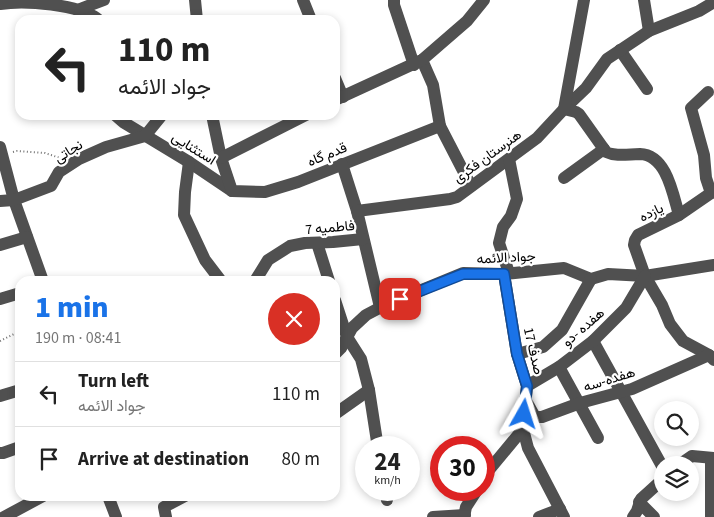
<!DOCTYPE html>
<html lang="en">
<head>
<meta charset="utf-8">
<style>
	body { margin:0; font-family:"Source Sans 3",Vazirmatn,sans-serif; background:#f6f6f6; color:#222; height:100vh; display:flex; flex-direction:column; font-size:19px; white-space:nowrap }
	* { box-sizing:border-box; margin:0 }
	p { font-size:16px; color:#767676 }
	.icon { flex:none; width:28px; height:28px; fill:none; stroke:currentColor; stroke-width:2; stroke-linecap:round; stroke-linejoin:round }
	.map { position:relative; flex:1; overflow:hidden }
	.details { position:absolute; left:15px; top:276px; width:325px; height:225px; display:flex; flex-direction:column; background:#fff; border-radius:15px; box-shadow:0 2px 8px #0003 }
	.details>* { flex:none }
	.hud { position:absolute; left:15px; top:15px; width:325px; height:105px; border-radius:15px; box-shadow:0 2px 8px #0003; background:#fff; color:#222; overflow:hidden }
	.tools { position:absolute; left:654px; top:401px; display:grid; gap:10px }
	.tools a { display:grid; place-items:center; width:45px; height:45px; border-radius:50%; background:#fff; box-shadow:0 2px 8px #0003; font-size:25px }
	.speed { position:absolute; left:355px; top:436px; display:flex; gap:10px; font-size:25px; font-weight:700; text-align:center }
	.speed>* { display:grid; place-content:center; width:65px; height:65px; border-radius:50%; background:#fff; box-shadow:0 2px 8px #0003; line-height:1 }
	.speed small { font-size:12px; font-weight:400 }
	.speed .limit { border:8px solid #d22; background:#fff; color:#111 }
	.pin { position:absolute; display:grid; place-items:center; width:42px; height:42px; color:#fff; margin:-21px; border-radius:10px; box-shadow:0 2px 8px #0006 }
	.me { position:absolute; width:55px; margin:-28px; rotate:6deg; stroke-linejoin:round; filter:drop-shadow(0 0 4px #0008) }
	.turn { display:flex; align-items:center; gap:18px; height:105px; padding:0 20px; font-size:22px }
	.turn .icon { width:65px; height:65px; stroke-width:2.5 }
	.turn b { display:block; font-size:35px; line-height:42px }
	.round { display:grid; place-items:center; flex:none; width:52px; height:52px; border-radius:26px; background:#f6f6f6 }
	.summary { display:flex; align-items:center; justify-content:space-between; height:85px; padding:0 20px }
	h1 { font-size:30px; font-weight:800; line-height:38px; color:#1a73e8 }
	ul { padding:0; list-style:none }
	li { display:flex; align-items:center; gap:15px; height:65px; padding:0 20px; border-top:1px solid #e0e0e0 }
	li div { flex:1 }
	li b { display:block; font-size:19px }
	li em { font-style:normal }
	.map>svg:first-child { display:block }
</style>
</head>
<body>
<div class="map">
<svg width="714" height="517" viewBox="0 0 714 517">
	<rect width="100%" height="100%" fill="#fff"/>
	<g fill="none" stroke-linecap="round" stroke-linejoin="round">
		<g stroke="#727272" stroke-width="2" stroke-dasharray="1 2.5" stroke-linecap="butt">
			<polyline points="13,152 17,151 45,153 60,158"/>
			<polyline points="0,341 20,331"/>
		</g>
		<g stroke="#505050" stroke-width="12">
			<polyline points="195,0 197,20"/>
			<polyline points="303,0 311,20"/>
			<polyline points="394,0 394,5 414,65"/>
			<polyline points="644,0 649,31"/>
			<path d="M 0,4 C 24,0 80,4 99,20"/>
			<polyline points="80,9 104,0"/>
			<polyline points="620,50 647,89"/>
			<polyline points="422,60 433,85 440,126"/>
			<polyline points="335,78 343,97"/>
			<polyline points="708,92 691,108 704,155 706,178 711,193"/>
			<polyline points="335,100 422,60 467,21 484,0"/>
			<polyline points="564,109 586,88 607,59 649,31 699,11 714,2"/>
			<path d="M 564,109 L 576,112 L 579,114 L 606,152 C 616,157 629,154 640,154 C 667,155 673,195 679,215"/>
			<polyline points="115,115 123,122 189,162 232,191"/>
			<polyline points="212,115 221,158 232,191 265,192 298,182 440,126 471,186"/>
			<polyline points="0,147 14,200 43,281"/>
			<polyline points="221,158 306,115"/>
			<polyline points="189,162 185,192 184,215 205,260 221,281"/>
			<polyline points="342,164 357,211 380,307"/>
			<polyline points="564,178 604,149"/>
			<polyline points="714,191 679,215 638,235 635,240 634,245 645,276 662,305 670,324 683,341 709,355 714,360"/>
			<polyline points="0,201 14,200 51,186 59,172 79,159 106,147 145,136 162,115"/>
			<polyline points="357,211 450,199 457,197 537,138 564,109 584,0"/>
			<polyline points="317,243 329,281"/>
			<polyline points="0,245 27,237"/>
			<polyline points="509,273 499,243 503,227 511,216 517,199 509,159"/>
			<polyline points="504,274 517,354 527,386 523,429 528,448 564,517"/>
			<polyline points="255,281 268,260 290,246 305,243 333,242 363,239"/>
			<polyline points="0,299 20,293"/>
			<polyline points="335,300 347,337 361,359 369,390 378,448"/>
			<polyline points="593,341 662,466"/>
			<polyline points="335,354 341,348 352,328 366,315 385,305 463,273 504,274 564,268 591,279 608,274 645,276 714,265"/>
			<polyline points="517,354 543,347 562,330 591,279"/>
			<polyline points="559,367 598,438"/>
			<polyline points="527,386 559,367 593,341 626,308 645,276"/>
			<polyline points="0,396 20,390"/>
			<polyline points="525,399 535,417 542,417 580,403 632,389 709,355"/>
			<polyline points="335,414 369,390"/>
			<polyline points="0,453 3,453 20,447"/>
			<polyline points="679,465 692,456 714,458"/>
			<polyline points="484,479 489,470 523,429"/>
			<polyline points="385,490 387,500"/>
			<polyline points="108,496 116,517"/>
			<polyline points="639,502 654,517"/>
			<polyline points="4,517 43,496"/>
			<polyline points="166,517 164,507 185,496"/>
			<polyline points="433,517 465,515"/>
			<polyline points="464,517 466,507 477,490"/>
			<polyline points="539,517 560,509"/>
			<polyline points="633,517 637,511 641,499 662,480"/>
			<polyline points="711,517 711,458"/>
		</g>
	</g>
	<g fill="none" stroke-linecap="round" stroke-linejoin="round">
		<defs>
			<polyline id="route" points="400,299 463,274 504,274 517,354 527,386 524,414"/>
		</defs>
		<use href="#route" stroke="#114b97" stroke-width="12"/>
		<use href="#route" stroke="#1a73e8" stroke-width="9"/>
	</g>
	<g text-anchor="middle" stroke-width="4.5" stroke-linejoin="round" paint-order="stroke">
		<g font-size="14" fill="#000" stroke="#fff">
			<text transform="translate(194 148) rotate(32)" y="5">استثنایی</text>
			<text transform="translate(68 151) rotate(-32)" y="5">نجاتی</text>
			<text transform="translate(327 154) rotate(-22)" y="5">قدم گاه</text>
			<text transform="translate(487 156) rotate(-36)" y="5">هنرستان فکری</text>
			<text transform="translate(651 212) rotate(-26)" y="5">یازده</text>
			<text transform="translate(330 227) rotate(-5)" y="5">فاطمیه 7</text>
			<text transform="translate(506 257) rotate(-3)" y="5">جواد الائمه</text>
			<text transform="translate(583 327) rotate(-41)" y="5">هفده -دو</text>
			<text transform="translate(534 351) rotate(77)" y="5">صدف 17</text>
			<text transform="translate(609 379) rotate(-17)" y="5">هفده-سه</text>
		</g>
	</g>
</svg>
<div class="tools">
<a><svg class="icon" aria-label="search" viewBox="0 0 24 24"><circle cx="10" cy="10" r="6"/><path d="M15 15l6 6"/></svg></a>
<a><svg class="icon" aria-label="layers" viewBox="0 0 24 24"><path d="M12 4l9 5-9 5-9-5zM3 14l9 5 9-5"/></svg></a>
</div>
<div class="speed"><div>24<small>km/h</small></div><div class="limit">30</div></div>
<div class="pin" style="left:400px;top:299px;background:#d93025"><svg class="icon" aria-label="arrive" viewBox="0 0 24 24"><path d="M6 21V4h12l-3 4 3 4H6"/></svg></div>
<svg class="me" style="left:524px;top:414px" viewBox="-20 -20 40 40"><path d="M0-17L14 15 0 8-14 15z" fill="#1a73e8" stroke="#fff" stroke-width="4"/></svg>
<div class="hud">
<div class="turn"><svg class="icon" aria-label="left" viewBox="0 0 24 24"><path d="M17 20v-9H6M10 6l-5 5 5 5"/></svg><div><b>110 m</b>جواد الائمه</div></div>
</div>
<section class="details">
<div class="summary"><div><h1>1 min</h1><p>190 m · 08:41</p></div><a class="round" style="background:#d93025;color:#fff"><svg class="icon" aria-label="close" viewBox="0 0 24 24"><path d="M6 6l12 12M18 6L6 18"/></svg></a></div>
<ul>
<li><svg class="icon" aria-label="left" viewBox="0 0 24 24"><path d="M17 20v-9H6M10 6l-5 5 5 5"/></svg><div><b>Turn left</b><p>جواد الائمه</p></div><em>110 m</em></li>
<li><svg class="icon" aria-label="arrive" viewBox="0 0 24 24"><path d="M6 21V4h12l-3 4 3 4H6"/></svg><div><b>Arrive at destination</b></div><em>80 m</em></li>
</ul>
</section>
</div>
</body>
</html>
